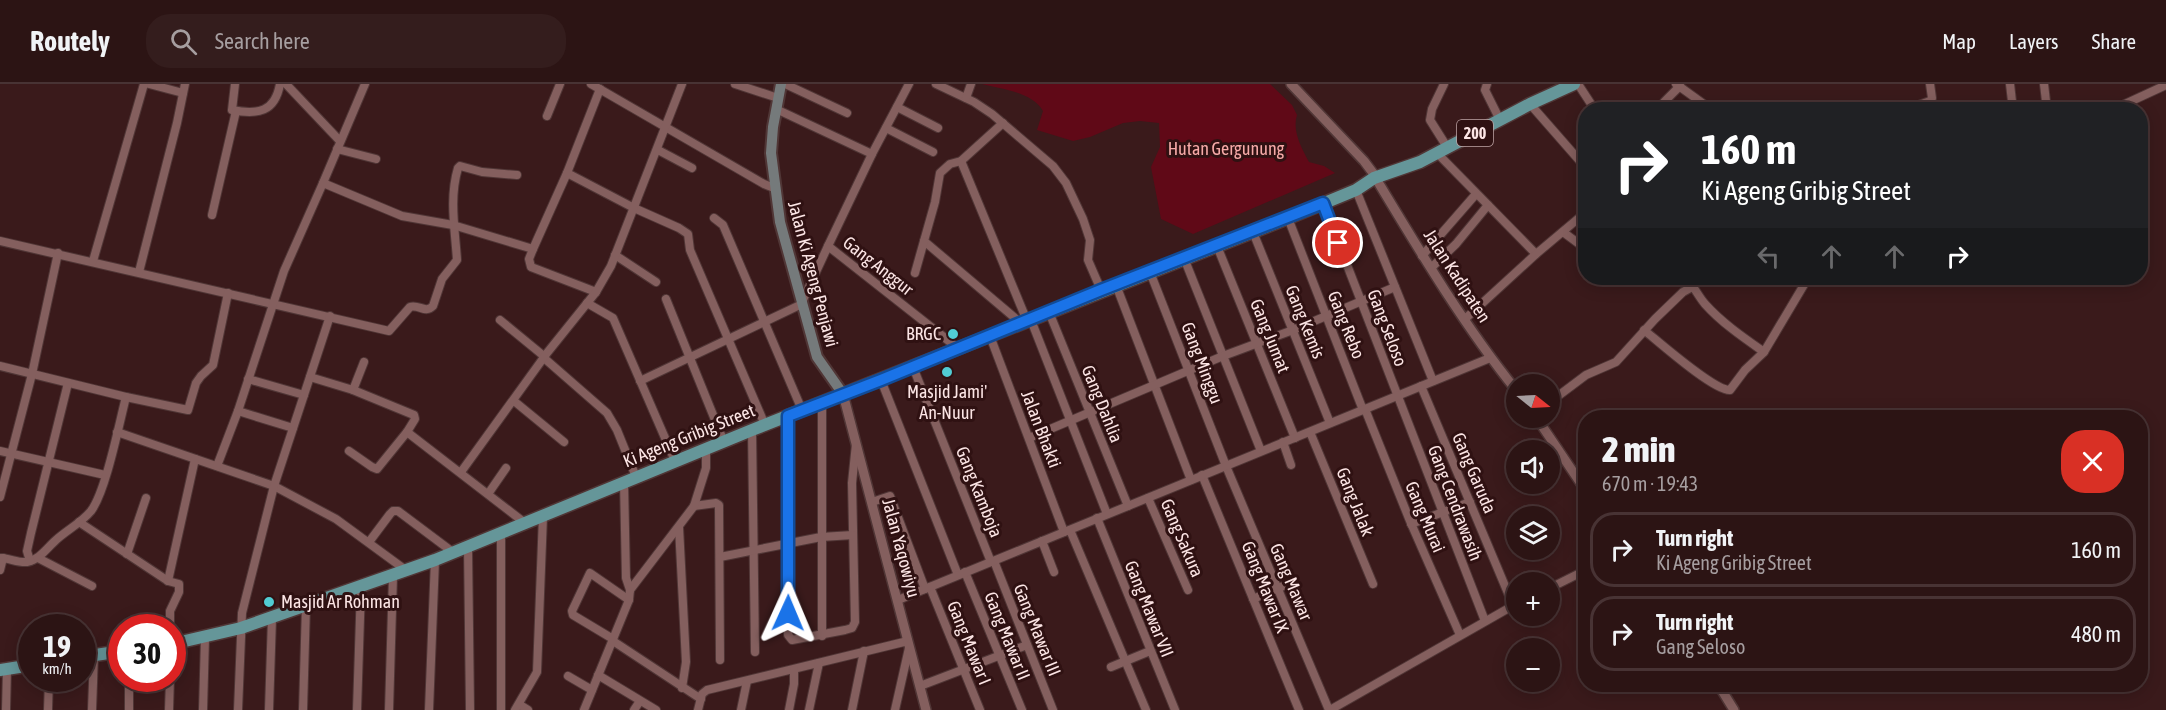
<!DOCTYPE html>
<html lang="en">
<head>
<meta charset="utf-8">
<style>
	body { margin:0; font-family:"Asap Condensed",sans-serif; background:#341d1d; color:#f1f3f6; height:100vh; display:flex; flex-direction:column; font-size:22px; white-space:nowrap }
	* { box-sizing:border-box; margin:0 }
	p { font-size:20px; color:#a69ea0 }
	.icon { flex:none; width:33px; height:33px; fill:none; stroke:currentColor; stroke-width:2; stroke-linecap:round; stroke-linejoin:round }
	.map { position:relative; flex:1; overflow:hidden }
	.panel { position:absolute; left:1578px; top:326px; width:570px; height:282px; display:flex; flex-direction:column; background:#2c1414; border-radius:24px; box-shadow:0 3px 15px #0003,0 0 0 2px #483334 }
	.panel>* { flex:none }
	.top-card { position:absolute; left:1578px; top:18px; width:570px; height:183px; border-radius:24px; box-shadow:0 3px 15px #0003,0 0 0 2px #483334; background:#202124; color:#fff; overflow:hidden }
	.needle { width:39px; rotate:108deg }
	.fabs { position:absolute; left:1506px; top:290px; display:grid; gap:12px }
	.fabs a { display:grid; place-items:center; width:54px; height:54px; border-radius:50%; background:#2c1414; box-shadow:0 3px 15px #0003,0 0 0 2px #483334; font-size:30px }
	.speed { position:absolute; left:18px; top:530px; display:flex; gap:12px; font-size:30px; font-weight:700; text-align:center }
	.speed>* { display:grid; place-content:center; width:78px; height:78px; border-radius:50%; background:#2c1414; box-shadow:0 3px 15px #0003,0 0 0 2px #483334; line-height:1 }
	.speed small { font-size:15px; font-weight:400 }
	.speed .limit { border:9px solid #d22; background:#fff; color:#111 }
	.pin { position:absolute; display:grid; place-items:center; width:51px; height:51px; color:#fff; margin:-26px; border:3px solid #fff; border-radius:50%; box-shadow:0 2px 6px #0007 }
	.me { position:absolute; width:66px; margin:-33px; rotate:1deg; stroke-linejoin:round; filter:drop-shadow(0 0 4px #0008) }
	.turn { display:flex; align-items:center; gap:21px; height:126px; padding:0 24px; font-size:27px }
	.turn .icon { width:78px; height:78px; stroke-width:2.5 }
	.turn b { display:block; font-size:42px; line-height:51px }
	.lanes { display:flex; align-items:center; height:57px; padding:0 24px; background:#0003; justify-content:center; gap:30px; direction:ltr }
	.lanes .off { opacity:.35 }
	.round { display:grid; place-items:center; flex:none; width:63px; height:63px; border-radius:24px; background:#341d1d }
	.summary { display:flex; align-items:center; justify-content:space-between; height:102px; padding:0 24px }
	h1 { font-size:36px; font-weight:800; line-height:45px }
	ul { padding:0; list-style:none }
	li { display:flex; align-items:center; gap:18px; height:75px; margin:0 12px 9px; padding:0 12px; border:3px solid #483334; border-radius:24px }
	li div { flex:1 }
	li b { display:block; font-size:22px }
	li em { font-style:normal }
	header { display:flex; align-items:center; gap:36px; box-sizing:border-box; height:84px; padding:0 30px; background:#2c1414; border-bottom:2px solid #483334 }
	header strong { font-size:28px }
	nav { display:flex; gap:33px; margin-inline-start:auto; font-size:21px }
	.search { width:420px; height:54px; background:#341d1d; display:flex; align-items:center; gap:15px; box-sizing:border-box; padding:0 21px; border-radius:24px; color:#a69ea0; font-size:22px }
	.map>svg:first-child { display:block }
</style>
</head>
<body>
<header>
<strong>Routely</strong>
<div class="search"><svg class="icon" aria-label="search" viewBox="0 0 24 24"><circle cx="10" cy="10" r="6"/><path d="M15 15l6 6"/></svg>Search here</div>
<nav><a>Map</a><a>Layers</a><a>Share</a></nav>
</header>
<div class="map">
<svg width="2166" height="626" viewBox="0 0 2166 626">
	<rect width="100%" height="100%" fill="#3a1a1b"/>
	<path fill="#600917" d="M 982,0 L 1270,0 L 1292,21 L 1297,31 C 1292,47 1301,63 1309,78 L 1324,82 L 1335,89 L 1193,150 L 1161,135 L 1151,83 L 1160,63 L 1159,39 L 1140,37 L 1123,39 L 1090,53 L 1073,57 L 1037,46 L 1043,27 C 1032,8 1002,5 982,0 Z"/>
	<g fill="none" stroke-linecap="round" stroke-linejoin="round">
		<defs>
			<g id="minor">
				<polyline points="149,0 183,9"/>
				<path d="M 235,0 L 232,26 C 258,31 275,28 280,0"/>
				<polyline points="286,0 340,57"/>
				<polyline points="591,0 764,100 774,104"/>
				<polyline points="735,0 778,14"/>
				<polyline points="785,0 847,29"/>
				<polyline points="936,0 974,18 992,30 1053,82 1066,99 1083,135 1090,156 1088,176 1101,206"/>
				<polyline points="1444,0 1432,25 1430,36 1447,63"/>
				<polyline points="1487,0 1485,6 1500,36"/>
				<polyline points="1578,0 1595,26"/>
				<polyline points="1676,0 1712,26"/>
				<polyline points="2010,0 2013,26"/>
				<polyline points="2044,0 2047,26"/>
				<polyline points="966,14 971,0"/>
				<polyline points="1664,18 1680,2"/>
				<polyline points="1530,20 1586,84"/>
				<polyline points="897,23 938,44"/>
				<polyline points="776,25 872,70"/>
				<polyline points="1694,26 1701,19"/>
				<polyline points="1905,26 1930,17 1932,14 1930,0"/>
				<polyline points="2112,26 2166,1"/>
				<polyline points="547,32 560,0"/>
				<polyline points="1003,39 961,77 950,80 940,89 935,118 924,157 1022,240"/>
				<polyline points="886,44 933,68"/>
				<polyline points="337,65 376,75"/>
				<polyline points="658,66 692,84"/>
				<polyline points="1437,69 1536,170"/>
				<polyline points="961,77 1027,237"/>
				<polyline points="567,89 634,124 679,144 688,150 690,166 765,341"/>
				<polyline points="323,99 365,0"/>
				<polyline points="1356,106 1433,297"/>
				<polyline points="1323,119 1485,537"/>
				<polyline points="212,131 236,27"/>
				<polyline points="714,134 723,141 726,148 802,326"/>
				<polyline points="1288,134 1363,326"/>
				<polyline points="1253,148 1330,339"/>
				<polyline points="1563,148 1586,165"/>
				<path d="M 0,157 L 389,247 L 410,223 C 419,220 425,230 433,222 L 442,195 L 457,176 C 455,145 449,114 458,84 L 460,82 L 482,88 L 517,91"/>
				<polyline points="828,162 872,70 909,0"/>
				<polyline points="1217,162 1295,354"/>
				<polyline points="533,165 567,89 600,5"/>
				<polyline points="615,171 656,198"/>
				<polyline points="1422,172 1476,110"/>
				<polyline points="1184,174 1261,367"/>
				<polyline points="93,177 144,0"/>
				<polyline points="1431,184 1456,160 1488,121"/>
				<polyline points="139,188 177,39 185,0"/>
				<polyline points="1150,188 1226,382 1329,626"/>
				<polyline points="915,189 924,157"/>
				<path d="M 1686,194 C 1694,202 1698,212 1705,220 C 1722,239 1744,254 1764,268"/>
				<polyline points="1116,201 1191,396"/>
				<polyline points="666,215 724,358"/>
				<polyline points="802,218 828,162 959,265"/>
				<polyline points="587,219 613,234 675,377"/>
				<polyline points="1049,228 1128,422"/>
				<polyline points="1465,235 1536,170 1586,128"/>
				<polyline points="500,236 545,273"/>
				<polyline points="1031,236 1107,430"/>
				<path d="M 1644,246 C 1659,258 1714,307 1730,306 L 1745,286 L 1764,268 L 1808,194"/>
				<polyline points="990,252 1064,448"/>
				<polyline points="544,274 607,329 617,346 636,393"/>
				<polyline points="0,282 126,313 188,326 196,299 201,292 213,281 228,209"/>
				<polyline points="913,283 991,478"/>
				<polyline points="310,293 353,306 364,278"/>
				<polyline points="248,295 304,311"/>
				<polyline points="881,296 958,491"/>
				<polyline points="640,297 802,220"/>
				<polyline points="1421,302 1513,521"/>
				<polyline points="353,306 414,331 415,335 407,348"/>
				<polyline points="514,317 564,358"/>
				<polyline points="1550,318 1586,291 1616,278 1655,235 1683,208 1694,202 1699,194"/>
				<polyline points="822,319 822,552"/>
				<polyline points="1365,325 1410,437 1460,551"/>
				<polyline points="238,327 293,344"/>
				<polyline points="788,332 788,551 792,556 845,546 852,544 855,538 852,399 856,360"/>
				<polyline points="752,346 755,568"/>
				<polyline points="117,348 274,402 336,435 407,487"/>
				<polyline points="1310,348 1373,500"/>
				<polyline points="1029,354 1223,272 1293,246 1395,203"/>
				<polyline points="1283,358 1291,381"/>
				<polyline points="0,367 105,391"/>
				<polyline points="349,367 372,383 377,385 407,348 525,439"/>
				<polyline points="217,382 238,327 284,187 323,99 402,132 453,141 533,165 529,175 531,183 596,208"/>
				<polyline points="461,388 547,269 596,208 611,182 682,0"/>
				<polyline points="1202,391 1299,626"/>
				<polyline points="624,398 626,494 630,506"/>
				<polyline points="488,410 506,384"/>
				<polyline points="0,413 32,290 58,169"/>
				<polyline points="1148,414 1188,506"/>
				<polyline points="872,418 890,412 925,505"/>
				<polyline points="694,422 716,419 719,421 720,576"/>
				<polyline points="1097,434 1175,626"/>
				<polyline points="79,438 168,497 179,500 179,508 170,527 170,543"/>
				<polyline points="1411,440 1470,418"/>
				<polyline points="679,443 686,578 682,604"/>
				<polyline points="1070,446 1146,626"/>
				<polyline points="501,450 501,626"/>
				<polyline points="1042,457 1054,488"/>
				<polyline points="369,458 390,430 393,427 398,427 454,469"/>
				<polyline points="468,463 470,626"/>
				<polyline points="127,470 146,414"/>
				<polyline points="720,473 821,453 853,451"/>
				<path d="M 0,474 C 9,474 18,479 27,478 C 39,476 47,464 56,456 C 67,446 81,439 91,427 C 106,407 119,340 126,313"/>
				<polyline points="38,474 92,502"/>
				<polyline points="30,477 27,467 31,449 68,299"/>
				<polyline points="994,477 1053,626"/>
				<polyline points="0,486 3,474"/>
				<polyline points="965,488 1022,626"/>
				<polyline points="168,497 195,375"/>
				<polyline points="930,503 980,626"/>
				<polyline points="1550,504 1586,486"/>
				<polyline points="1253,515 1288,500"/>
				<polyline points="898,516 1490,274"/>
				<polyline points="613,555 573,531 572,527 590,489 629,516"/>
				<polyline points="613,557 701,615"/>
				<polyline points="28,582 32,560"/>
				<polyline points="1111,583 1150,567"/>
				<polyline points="598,591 656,626"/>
				<polyline points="568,592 592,606"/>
				<polyline points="920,602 1027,561"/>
				<polyline points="520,621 528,626"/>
				<polyline points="6,626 7,585"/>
				<polyline points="48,626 49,594"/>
				<polyline points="92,626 94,571"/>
				<polyline points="129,626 129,594"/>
				<polyline points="169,626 170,594"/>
				<polyline points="203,626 205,554"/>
				<polyline points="238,626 242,529 274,402 330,232"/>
				<polyline points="269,626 272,534"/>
				<polyline points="303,626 306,522"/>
				<polyline points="357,626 361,503"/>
				<polyline points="389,626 393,492"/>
				<polyline points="429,626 435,476"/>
				<polyline points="515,626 537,588 543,432"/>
				<polyline points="584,626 629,516 630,506 694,422 706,384 706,366"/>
				<polyline points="634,626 640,617"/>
				<polyline points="698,626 702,610 707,606 908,557"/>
				<polyline points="741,626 747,597"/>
				<polyline points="789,626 794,600 794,586"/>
				<polyline points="809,626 819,579"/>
				<polyline points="852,626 864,567"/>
				<polyline points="895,626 909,564"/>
				<polyline points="1330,626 1516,520"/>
			</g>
			<g id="tertiary">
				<polyline points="1291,0 1364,77 1376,93"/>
				<path d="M 1375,93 C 1419,166 1463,240 1516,306"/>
				<polyline points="843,310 926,626"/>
				<polyline points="1536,333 1586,407"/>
				<polyline points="1718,600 1734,626"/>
			</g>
			<polyline id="secondary" points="781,0 773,43 771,69 780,138 817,273 843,310"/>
			<g id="primary">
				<polyline points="172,560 241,544 435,476 752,346 1288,134 1356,106 1374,94 1420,78 1530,20 1574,0"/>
				<polyline points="82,573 122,567"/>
				<polyline points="0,586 32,581"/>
			</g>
		</defs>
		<use href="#minor" stroke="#503636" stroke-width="10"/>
		<use href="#tertiary" stroke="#503636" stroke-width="12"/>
		<use href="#secondary" stroke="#503636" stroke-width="14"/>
		<use href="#primary" stroke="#503636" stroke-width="15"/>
		<use href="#minor" stroke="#845f5e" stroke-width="8"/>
		<use href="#tertiary" stroke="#845f5e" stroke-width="9"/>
		<use href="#secondary" stroke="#757a7b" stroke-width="10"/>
		<use href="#primary" stroke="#659699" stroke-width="12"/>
	</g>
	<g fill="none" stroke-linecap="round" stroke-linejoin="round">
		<defs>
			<polyline id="route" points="788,529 788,332 881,296 1101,206 1323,119 1338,159"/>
		</defs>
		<use href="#route" stroke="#114b97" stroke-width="15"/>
		<use href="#route" stroke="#1a73e8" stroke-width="10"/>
	</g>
	<g fill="#51ccd3" stroke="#2f1112" stroke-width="2">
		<circle cx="953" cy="250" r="6"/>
		<circle cx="947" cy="288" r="6"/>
		<circle cx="269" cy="518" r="6"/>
	</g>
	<g text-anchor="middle" stroke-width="6" stroke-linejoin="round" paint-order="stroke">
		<rect fill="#2f1112" stroke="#bea5a6" stroke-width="1.5" x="1457" y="36" width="36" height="26" rx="4.5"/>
		<g font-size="16" font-weight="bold" fill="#fce5e5">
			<text x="1475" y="55">200</text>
		</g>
		<g font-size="18" fill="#f7aaa8" stroke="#2f1112">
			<text x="1226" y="71">Hutan Gergunung</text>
		</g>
		<g font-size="18" fill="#fce5e5" stroke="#2f1112">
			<text transform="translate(878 182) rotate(38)" y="6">Gang Anggur</text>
			<text transform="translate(813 190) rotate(75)" y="6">Jalan Ki Ageng Penjawi</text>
			<text transform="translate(1457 192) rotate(57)" y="6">Jalan Kadipaten</text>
			<text transform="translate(1305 238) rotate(68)" y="6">Gang Kemis</text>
			<text transform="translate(1346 241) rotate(68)" y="6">Gang Rebo</text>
			<text transform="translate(1387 244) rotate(69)" y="6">Gang Seloso</text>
			<text transform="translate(1270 252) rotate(68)" y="6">Gang Jumat</text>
			<text transform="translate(1202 279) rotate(69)" y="6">Gang Minggu</text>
			<text transform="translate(1102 320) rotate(68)" y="6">Gang Dahlia</text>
			<text transform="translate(1041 345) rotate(69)" y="6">Jalan Bhakti</text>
			<text transform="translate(689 352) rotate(-22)" y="6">Ki Ageng Gribig Street</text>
			<text transform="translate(1474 389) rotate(67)" y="6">Gang Garuda</text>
			<text transform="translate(979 408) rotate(68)" y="6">Gang Kamboja</text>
			<text transform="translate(1355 418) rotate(68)" y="6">Gang Jalak</text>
			<text transform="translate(1455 419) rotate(69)" y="6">Gang Cendrawasih</text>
			<text transform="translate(1425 433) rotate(67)" y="6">Gang Murai</text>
			<text transform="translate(1182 454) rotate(67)" y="6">Gang Sakura</text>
			<text transform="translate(901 464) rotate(75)" y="6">Jalan Yaqowiyu</text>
			<text transform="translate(1291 498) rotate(67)" y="6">Gang Mawar</text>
			<text transform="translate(1265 503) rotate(68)" y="6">Gang Mawar IX</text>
			<text transform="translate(1149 525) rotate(68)" y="6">Gang Mawar VII</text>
			<text transform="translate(1037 546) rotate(68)" y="6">Gang Mawar III</text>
			<text transform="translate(1007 552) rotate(68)" y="6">Gang Mawar II</text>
			<text transform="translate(969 559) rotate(68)" y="6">Gang Mawar I</text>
		</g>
		<g font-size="18" fill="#fce5e5" stroke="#2f1112" text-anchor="end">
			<text x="941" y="256">BRGC</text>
			<text x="947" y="314" text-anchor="middle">Masjid Jami'<tspan x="947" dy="21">An-Nuur</tspan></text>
			<text x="281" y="524" text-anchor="start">Masjid Ar Rohman</text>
		</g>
	</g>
</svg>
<div class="fabs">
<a><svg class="needle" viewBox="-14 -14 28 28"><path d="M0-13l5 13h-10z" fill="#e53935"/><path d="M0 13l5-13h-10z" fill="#a69ea0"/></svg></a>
<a><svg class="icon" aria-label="sound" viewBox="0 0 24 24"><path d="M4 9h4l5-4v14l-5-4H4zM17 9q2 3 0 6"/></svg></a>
<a><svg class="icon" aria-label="layers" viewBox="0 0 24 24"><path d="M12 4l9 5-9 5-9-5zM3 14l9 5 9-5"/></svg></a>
<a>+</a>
<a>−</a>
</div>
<div class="speed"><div>19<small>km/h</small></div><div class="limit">30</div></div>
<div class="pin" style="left:1338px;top:159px;background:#d93025"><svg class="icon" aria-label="arrive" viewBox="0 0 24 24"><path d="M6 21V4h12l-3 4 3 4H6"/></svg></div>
<svg class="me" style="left:788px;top:529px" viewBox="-20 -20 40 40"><path d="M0-17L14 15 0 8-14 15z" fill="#1a73e8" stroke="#fff" stroke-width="4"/></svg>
<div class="top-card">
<div class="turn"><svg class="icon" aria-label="right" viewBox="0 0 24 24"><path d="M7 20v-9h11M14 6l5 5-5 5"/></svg><div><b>160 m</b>Ki Ageng Gribig Street</div></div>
<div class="lanes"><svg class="icon off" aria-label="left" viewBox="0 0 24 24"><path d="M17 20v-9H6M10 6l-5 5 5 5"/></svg><svg class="icon off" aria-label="ahead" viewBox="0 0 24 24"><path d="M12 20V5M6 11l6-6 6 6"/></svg><svg class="icon off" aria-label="ahead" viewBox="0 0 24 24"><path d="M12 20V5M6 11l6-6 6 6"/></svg><svg class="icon" aria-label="right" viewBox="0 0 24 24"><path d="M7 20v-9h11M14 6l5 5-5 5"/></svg></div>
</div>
<section class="panel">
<div class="summary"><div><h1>2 min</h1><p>670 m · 19:43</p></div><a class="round" style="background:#d93025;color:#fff"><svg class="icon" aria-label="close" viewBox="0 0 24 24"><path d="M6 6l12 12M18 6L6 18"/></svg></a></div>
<ul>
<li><svg class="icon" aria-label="right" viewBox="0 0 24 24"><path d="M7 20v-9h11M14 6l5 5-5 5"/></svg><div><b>Turn right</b><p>Ki Ageng Gribig Street</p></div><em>160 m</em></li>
<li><svg class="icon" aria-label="right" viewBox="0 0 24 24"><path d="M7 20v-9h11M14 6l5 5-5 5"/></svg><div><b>Turn right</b><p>Gang Seloso</p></div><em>480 m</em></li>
</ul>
</section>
</div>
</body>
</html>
